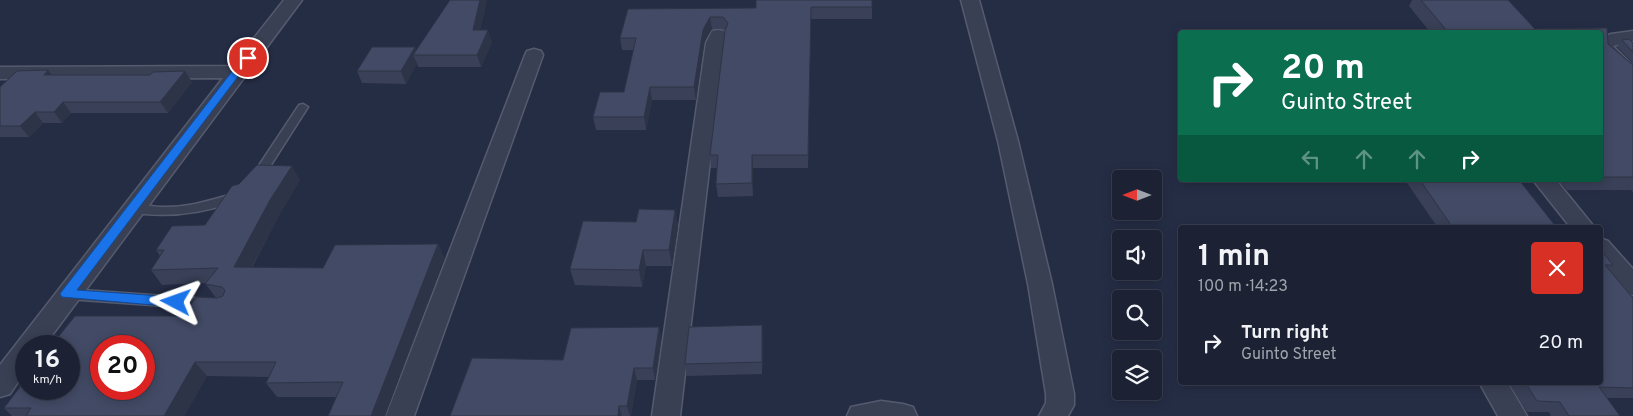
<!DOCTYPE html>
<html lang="en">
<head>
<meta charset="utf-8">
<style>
	body { margin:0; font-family:Overpass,sans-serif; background:#292f40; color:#f1f3f6; height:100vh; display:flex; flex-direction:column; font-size:19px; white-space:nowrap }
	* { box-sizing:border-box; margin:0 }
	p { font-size:16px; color:#a0a4ac }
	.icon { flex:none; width:28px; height:28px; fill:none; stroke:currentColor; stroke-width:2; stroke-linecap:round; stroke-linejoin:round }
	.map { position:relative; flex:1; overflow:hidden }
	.drawer { position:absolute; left:1178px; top:225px; width:425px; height:160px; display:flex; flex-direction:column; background:#1c2234; border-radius:5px; box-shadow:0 2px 12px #0003,0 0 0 1px #3a3f4f }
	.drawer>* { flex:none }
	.hud { position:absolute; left:1178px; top:30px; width:425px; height:152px; border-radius:5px; box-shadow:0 2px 12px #0003,0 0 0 1px #3a3f4f; background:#0b6e4f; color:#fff; overflow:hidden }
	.needle { width:32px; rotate:270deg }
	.buttons { position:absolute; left:1112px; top:170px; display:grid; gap:10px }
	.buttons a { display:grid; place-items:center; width:50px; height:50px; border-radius:5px; background:#1c2234; box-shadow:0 2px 12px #0003,0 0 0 1px #3a3f4f; font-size:25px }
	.speed { position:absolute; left:15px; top:335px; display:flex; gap:10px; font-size:25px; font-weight:700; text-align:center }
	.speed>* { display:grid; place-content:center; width:65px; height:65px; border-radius:50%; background:#1c2234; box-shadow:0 2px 12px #0003,0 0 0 1px #3a3f4f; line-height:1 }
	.speed small { font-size:12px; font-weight:400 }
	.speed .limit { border:8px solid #d22; background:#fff; color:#111 }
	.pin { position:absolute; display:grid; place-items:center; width:42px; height:42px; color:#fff; margin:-21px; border:2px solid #fff; border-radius:50%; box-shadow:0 1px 5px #0007 }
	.me { position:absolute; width:55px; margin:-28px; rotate:274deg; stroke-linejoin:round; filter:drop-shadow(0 0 4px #0008) }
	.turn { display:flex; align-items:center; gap:18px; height:105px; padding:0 20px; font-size:22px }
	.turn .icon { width:65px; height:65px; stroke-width:2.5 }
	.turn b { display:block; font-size:35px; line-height:42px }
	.lanes { display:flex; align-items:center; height:48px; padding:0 20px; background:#0003; justify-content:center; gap:25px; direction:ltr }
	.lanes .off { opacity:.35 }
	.round { display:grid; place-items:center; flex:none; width:52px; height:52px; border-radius:5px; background:#292f40 }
	.head { display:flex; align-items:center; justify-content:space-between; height:85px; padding:0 20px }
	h1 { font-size:30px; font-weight:700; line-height:38px }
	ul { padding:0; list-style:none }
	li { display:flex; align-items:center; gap:15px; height:65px; padding:0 20px }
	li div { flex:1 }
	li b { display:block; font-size:19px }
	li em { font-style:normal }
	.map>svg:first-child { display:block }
</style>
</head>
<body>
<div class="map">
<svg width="1633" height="416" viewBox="0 0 1633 416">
	<rect width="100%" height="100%" fill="#252d45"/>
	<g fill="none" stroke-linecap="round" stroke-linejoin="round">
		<defs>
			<g id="lane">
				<polygon points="303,104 308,107 262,179 254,179 253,176 254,173 299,105"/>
				<path d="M 233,194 L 239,198 L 237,201 C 206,212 177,217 144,214 C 138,214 130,214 126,209 C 132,201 151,207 160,207 C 186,208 208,201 233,194 Z"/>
				<polygon points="68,289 207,299 211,301 213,304 211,307 207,309 68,299 64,297 62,294 64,291"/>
			</g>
			<g id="street">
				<polygon points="284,0 302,0 44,346 26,346 26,370 10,394 0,397 0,365 223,78 0,79 0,67 232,66"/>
				<polygon points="961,0 979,0 1018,141 1052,284 1074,394 1074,405 1068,416 1039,416 1046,403 1046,394 1028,284 998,141"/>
				<polygon points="718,30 724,31 727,35 724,43 680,416 652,416 706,43 712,31"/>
				<polygon points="1633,31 1633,41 1613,46 1633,66 1633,82 1626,80 1600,55 1600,38 1611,34"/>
				<polygon points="534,49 541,51 543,55 414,416 386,416 525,55 527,51"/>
				<polygon points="1533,180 1556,180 1595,228 1571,228"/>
				<polygon points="1600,238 1608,241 1633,269 1633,295 1624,293 1600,263"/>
				<polygon points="1479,382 1507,382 1527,416 1498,416"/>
				<polygon points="881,401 903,404 913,407 917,416 847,416 851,407"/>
			</g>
		</defs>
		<use href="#lane" stroke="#555b6e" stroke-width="3"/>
		<use href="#street" stroke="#555b6e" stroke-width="3"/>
		<use href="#lane" fill="#3a4054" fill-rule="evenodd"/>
		<use href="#street" fill="#3a4054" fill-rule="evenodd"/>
	</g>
	<g fill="#394057">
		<polygon points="487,0 480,30 492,42 481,67 418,67 417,63 406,84 362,83 357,71 416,51"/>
		<polygon points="756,0 872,7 872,19 811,19 808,168 753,168 753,196 718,197 716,184 717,168 711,168 710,155 725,30 724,29 712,29 704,42 696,100 652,100 646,130 596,130 593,117 624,92 634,50 622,50 620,38 628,9 756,8"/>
		<polygon points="1412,0 1508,0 1535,29 1607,28 1608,44 1633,65 1633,192 1631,190 1567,190 1558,180 1600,180 1600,32 1430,32 1409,6"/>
		<polygon points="1622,40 1633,43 1633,63 1617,47"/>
		<polygon points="48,70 52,75 192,82 168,113 71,113 62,123 43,123 29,137 0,137 0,87"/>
		<polygon points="300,180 279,215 252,268 323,268 438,244 444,258 385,416 328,416 337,397 277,397 266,383 269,377 207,376 184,416 12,416 4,408 183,316 216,298 205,283 162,285 151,270 160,256 156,250 205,225 239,184"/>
		<polygon points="1405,180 1519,180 1557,228 1438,228"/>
		<polygon points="675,210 678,226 672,266 646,266 642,287 575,285 570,269 636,222"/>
		<polygon points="1600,249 1613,265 1609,270 1633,298 1633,398 1607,398 1620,416 1551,416 1549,412 1527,412 1508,382 1600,382"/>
		<polygon points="659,327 661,340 655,380 637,380 631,416 450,416 563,360"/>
		<polygon points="763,338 762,374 687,376 685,364"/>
	</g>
	<g fill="#2e3447">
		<polygon points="480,0 487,0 477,42 473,30"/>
		<polygon points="710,17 712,29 704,42 696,100 694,87 703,30"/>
		<polygon points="488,30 492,42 481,67 477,55"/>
		<polygon points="415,47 418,55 413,55 417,63 406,84 401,71"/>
		<polygon points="48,70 57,81 44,75"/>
		<polygon points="185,71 192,82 168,113 160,102"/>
		<polygon points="650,87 652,100 646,130 644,117"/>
		<polygon points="63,102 71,113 62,123 54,112"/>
		<polygon points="35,112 43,123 29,137 20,126"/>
		<polygon points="752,155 753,168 753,196 752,183"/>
		<polygon points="292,166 300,180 279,215 244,282 234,267 270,200"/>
		<polygon points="675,210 678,226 672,266 669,250"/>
		<polygon points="438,244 444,258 385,416 371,416"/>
		<polygon points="643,250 646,266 642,287 639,270"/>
		<polygon points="762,325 763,338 762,374"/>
		<polygon points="659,327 661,340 655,380 653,368"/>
		<polygon points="195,362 207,376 184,416 164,416"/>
		<polygon points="634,368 637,380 631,416 630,416 627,406"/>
		<polygon points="619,406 622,416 618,416"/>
	</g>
	<g fill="#424a65" stroke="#2e3447" fill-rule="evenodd">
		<polygon points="450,0 480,0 473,30 488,30 477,55 413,55"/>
		<polygon points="756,0 872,0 872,7 811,7 808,155 752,155 752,183 716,184 718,155 710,155 725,31 728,23 723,17 710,17 703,30 694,87 650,87 644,117 593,117 600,92 624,92 636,38 620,38 628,9 756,8"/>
		<polygon points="1421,0 1508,0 1535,29 1607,28 1608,44 1633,65 1633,177 1600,177 1600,32 1448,32"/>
		<polygon points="1629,39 1633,43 1633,52 1622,40"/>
		<polygon points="372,47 415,47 401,71 357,71"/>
		<polygon points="48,70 44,75 150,75 153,72 185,71 160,102 63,102 54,112 35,112 20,126 0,126 0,87 17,71"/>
		<path d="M 257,165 L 292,166 L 270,200 L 234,267 L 323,268 L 335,245 L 438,244 L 371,416 L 328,416 L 343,382 L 266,383 L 276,362 L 195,362 L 164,416 L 26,416 L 31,408 L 4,408 L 26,379 L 26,389 L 69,389 L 69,346 L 51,346 L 75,316 L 183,316 L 196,297 L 217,298 L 223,296 L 225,290 L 222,287 L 205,284 L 218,268 L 151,270 L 164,250 L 156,250 L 172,226 L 205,225 L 232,186 L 239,184 ZM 101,346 L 144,346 L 144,389 L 101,389 Z"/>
		<polygon points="1420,180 1519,180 1557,228 1453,228"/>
		<polygon points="639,209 675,210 669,250 643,250 639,270 570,269 583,221 636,222"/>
		<polygon points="1600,249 1613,265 1605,265 1633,298 1633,388 1599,387 1620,416 1569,416 1560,402 1537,401 1525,382 1600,382"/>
		<polygon points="762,325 762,362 685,364 689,327"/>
		<polygon points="659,327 653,368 634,368 627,406 619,406 618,416 450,416 472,358 563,360 571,328"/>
	</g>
	<polygon fill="#1a73e8" stroke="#114b97" points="244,56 248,56 252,58 77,290 176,297 180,299 182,302 180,305 176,307 62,297 60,294 62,291"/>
</svg>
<div class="buttons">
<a><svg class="needle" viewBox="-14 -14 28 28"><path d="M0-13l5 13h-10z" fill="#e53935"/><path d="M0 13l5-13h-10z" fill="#a0a4ac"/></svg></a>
<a><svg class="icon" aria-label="sound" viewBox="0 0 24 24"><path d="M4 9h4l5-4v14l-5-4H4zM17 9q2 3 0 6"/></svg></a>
<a><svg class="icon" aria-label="search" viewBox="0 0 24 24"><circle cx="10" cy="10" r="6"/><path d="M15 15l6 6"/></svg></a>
<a><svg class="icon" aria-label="layers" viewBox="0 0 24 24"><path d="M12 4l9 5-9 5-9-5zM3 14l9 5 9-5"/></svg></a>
</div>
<div class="speed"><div>16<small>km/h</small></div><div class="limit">20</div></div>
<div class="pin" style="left:248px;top:58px;background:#d93025"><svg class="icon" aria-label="arrive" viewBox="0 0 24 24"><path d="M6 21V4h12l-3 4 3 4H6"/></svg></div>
<svg class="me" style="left:176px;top:302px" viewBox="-20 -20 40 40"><path d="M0-17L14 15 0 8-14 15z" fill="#1a73e8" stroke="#fff" stroke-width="4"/></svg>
<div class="hud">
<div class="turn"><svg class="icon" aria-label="right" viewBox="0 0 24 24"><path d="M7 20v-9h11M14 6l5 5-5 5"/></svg><div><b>20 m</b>Guinto Street</div></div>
<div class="lanes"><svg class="icon off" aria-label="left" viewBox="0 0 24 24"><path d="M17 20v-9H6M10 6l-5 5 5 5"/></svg><svg class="icon off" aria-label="ahead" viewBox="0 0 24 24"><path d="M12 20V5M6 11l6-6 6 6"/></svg><svg class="icon off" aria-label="ahead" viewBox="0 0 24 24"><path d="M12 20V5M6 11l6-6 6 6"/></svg><svg class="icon" aria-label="right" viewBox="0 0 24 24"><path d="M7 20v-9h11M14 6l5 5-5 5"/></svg></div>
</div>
<section class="drawer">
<div class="head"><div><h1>1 min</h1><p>100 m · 14:23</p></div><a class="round" style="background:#d93025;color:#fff"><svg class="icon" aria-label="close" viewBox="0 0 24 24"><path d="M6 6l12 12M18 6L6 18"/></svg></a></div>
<ul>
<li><svg class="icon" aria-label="right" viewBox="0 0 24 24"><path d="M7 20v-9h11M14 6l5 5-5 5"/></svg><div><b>Turn right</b><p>Guinto Street</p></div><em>20 m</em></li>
</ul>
</section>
</div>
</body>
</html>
